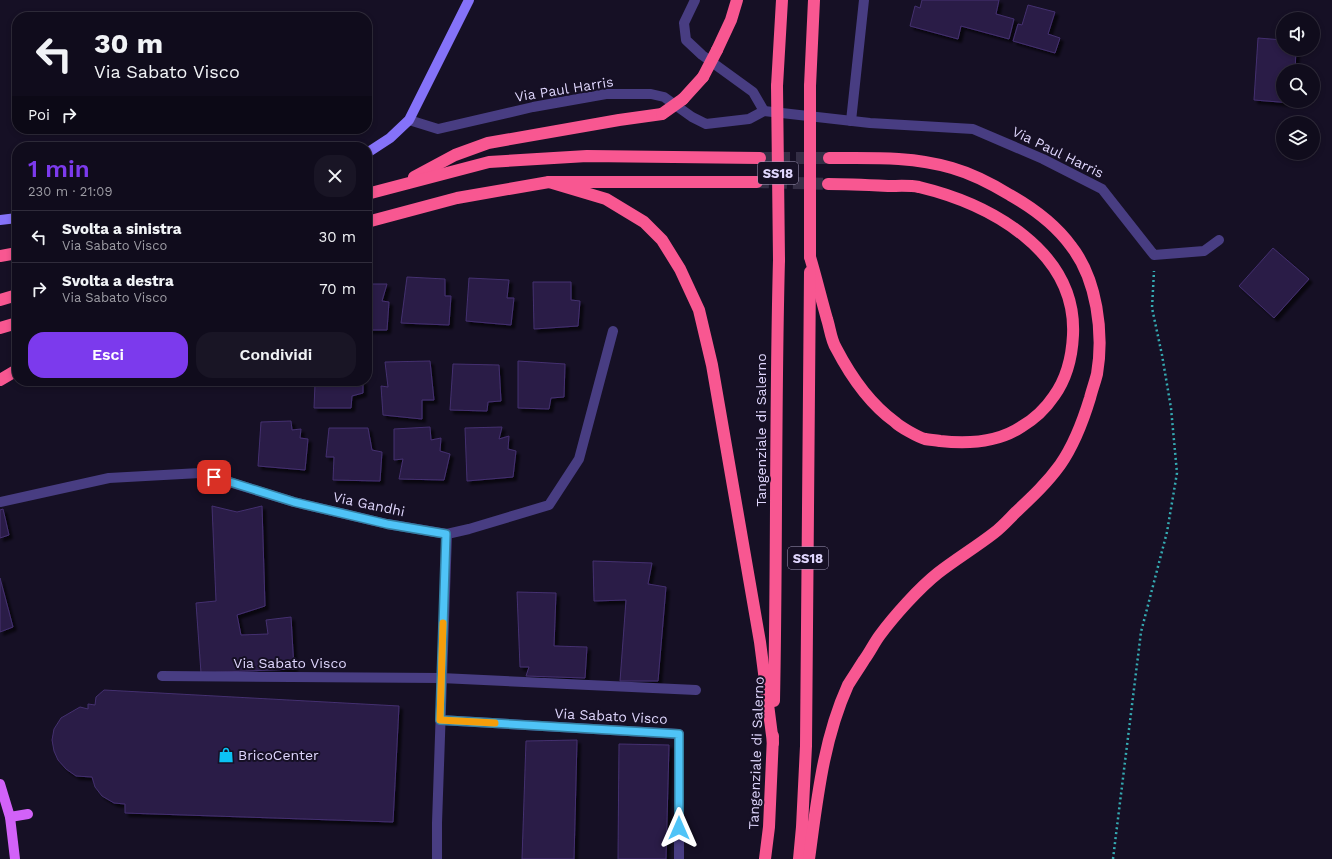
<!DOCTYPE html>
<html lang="it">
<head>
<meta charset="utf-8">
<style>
	body { margin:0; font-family:"Work Sans",sans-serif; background:#191525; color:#f1f3f6; height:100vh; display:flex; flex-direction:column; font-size:15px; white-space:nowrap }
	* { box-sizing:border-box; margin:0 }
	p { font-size:13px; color:#9c9ba3 }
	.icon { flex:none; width:22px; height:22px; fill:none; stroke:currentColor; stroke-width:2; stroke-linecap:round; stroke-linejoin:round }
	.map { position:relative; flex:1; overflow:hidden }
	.panel { position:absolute; left:12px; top:142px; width:360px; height:244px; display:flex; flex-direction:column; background:#100c1c; border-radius:16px; box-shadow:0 2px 6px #0003,0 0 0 1px #302c3b }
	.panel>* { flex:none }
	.hud { position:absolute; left:12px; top:12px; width:360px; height:122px; border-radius:16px; box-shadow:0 2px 6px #0003,0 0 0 1px #302c3b; background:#100c1c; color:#f1f3f6; overflow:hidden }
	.controls { position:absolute; left:1276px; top:12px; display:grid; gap:8px }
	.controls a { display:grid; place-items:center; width:44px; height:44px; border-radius:50%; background:#100c1c; box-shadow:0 2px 6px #0003,0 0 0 1px #302c3b; font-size:20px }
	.pin { position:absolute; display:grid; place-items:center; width:34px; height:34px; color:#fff; margin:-17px; border-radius:8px; box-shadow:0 2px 6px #0006 }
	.me { position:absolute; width:44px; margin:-22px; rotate:0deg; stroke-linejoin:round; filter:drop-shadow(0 0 3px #0008) }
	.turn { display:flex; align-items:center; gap:14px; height:84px; padding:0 16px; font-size:18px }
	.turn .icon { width:52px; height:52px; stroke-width:2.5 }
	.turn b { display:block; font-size:28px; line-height:34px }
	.then { display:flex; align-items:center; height:38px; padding:0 16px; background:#0003; gap:8px; font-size:15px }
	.round { display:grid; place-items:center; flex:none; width:42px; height:42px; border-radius:16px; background:#191525 }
	.headline { display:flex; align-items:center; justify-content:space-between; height:68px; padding:0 16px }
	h1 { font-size:24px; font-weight:600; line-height:30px; color:#7c3aed }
	.action { display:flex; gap:8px; margin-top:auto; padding:8px 16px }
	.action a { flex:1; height:46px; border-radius:16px; background:#7c3aed; color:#fff; font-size:16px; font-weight:600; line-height:46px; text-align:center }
	.action a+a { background:#191525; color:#f1f3f6 }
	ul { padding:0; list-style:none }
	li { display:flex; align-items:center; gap:12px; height:52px; padding:0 16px; border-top:1px solid #302c3b }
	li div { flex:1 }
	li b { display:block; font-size:15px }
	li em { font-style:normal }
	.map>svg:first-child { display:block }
</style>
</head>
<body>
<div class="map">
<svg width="1332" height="859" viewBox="0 0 1332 859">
	<defs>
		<filter id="shadow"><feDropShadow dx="3.5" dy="3.5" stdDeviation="1" flood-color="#0009"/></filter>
	</defs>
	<rect width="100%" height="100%" fill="#161025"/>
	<g fill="#2a1d46" stroke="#443070" filter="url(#shadow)">
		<polygon points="922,0 999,0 996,14 1014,19 1009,39 961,26 958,39 910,26 915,6 920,8"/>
		<polygon points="1028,5 1055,12 1048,34 1060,38 1055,53 1013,41 1018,24 1022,25"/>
		<polygon points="1258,38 1283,40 1283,49 1296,49 1295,71 1283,71 1283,101 1293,101 1292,103 1254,100"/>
		<polygon points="1273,248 1309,279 1274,318 1239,286"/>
		<polygon points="407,277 445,279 445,296 451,296 449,325 401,323"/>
		<polygon points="469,278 509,280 507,298 514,298 511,325 466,321"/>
		<polygon points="533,282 571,282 571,300 580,301 578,326 534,329"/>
		<polygon points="367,284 387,284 382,301 389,302 387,330 367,330"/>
		<polygon points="430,361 434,400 422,400 422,419 383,415 381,386 388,387 385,362"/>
		<polygon points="518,361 565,364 564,397 551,398 549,409 518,408"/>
		<polygon points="453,364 499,365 501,401 488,402 487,411 450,410"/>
		<polygon points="322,381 363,381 363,393 352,396 351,408 314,408 315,384 322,386"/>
		<polygon points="291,421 292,430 301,429 300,438 308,439 305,470 258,466 261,422"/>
		<polygon points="430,427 431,440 441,438 440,451 450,454 444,480 399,479 403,459 394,460 394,429"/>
		<polygon points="502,427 499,439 509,436 508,449 516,451 513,477 467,481 465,428"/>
		<polygon points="329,428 368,428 372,450 382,452 380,481 333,480 334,457 326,457"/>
		<polygon points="212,506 237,512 262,506 265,606 237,615 241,635 268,634 266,620 291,617 294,669 201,673 196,603 216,601"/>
		<polygon points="3,509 9,535 0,538 0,510"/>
		<polygon points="593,561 652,563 648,584 666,587 658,681 620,681 626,600 594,601"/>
		<polygon points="0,578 13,627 0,632"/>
		<polygon points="517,592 556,593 554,646 587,647 585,678 526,676 529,667 520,667"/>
		<polygon points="104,690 399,706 393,822 125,813 125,804 114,803 102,796 95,787 92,777 76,776 66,769 58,760 54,751 52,740 54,729 61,718 80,707 88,709 88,704 95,705 96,697"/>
		<polygon points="577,740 574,859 522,859 526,741"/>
		<polygon points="619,744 669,745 666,859 618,859"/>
	</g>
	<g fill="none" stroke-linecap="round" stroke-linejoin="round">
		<g stroke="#342e45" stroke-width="12" stroke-dasharray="12 6" stroke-linecap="butt">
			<polyline points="760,158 829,158"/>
			<polyline points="757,182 828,184"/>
		</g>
		<polyline stroke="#35abb3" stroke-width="2.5" stroke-dasharray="2 3" stroke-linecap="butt" points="1113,859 1141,632 1167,532 1177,473 1171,408 1162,355 1152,308 1154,271"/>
		<g stroke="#483d82" stroke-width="10">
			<polyline points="695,0 684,23 686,40 702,55 753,92 764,111"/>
			<polyline points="409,120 438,129 533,107 606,94 651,94 664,97 692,117 706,124 749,119 764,111 870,123 973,129 1043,159 1102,189 1154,255 1204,251 1219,240"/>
			<polyline points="851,121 864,0"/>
			<polyline points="0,502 109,478 200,473 294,502 387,524 447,534 469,529 549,505 579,459 613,331"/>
			<polyline points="162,676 441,678 696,690"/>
			<polyline points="440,720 679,734 679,859"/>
			<polyline points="437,859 437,823 447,534"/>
		</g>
		<g stroke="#8572f9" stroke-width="10">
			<polyline points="367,153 390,138 409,120 469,0"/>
			<polyline points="0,220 17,218"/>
		</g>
		<g stroke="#d262f8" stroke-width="10">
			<polyline points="0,784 10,817 15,859"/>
			<polyline points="10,817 28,814"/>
		</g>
		<g stroke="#f85791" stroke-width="12">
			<polyline points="717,50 731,20 737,0"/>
			<polyline points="777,86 782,0"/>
			<polyline points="810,86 814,0"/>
			<polyline points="683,99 703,77"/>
			<polyline points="414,177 455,155 488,143 619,120 662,114"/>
			<polyline points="549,182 606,199 644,222 662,240 680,269 699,310 712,365 760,642 773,743"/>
			<polyline points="367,194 489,162 587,156 760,158"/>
			<polyline points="367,222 457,198 549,182 757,182"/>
			<polyline points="0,256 17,253"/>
			<path d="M 810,257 C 816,277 821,298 827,319 C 830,328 831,340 836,348 C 850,375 870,404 895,422 C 900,427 918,437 925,439 C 930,440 935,440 940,441 C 967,444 997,443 1021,427 C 1033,420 1046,408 1054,396 C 1067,378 1072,356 1073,335 C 1077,251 990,204 919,187 C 909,185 898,186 888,186 C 868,185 848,184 828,184"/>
			<polyline points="0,300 17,295"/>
			<polyline points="0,328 17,323"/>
			<polyline points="0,380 17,370"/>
			<path d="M 774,701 C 777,554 775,407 779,260"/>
			<polyline points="765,859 769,827 773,736"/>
			<polyline points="799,859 802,827 806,746 810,272"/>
			<path d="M 809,859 C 817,801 823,740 848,685 C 853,677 859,668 864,660 C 870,652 874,643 880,635 C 894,616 919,588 938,573 C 956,559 976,547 994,533 C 1002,527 1009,519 1016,512 C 1032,497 1047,483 1060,465 C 1074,445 1083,421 1090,398 C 1092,390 1095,382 1097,374 C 1104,333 1097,279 1071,246 C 1055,224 1033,208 1010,195 C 992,184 973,174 952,168 C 912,156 870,158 829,158"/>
		</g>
		<g stroke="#f85791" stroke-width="12">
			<polyline points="703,77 717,50"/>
			<polyline points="777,86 779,260"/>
			<polyline points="662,114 683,99"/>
			<polyline points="810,257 810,86"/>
		</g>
	</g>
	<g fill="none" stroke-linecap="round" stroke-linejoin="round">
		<defs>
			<polyline id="route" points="214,477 294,502 387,524 446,534 440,720 679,734 679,828"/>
		</defs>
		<use href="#route" stroke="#337fa1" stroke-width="10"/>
		<use href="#route" stroke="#4fc3f7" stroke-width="7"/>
		<polyline stroke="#f59e0b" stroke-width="7" points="443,623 440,720 495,723"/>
	</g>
	<defs>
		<symbol id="shop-bare" viewBox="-9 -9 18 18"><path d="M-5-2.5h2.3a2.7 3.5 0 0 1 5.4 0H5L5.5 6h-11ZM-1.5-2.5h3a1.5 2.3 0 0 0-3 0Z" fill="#0bc2f4" stroke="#161025" stroke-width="2.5" paint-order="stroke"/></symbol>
	</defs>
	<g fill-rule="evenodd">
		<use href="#shop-bare" x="215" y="744" width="22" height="22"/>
	</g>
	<g text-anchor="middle" stroke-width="4" stroke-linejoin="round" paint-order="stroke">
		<g fill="#161025" stroke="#a39bbc" stroke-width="1">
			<rect x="758" y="162" width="40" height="22" rx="3"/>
			<rect x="788" y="547" width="40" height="22" rx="3"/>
		</g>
		<g font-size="13" font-weight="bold" fill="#dfd6fd">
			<text x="778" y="178">SS18</text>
			<text x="808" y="563">SS18</text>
		</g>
		<g font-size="14" fill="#dfd6fd" stroke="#161025">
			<text transform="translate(564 89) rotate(-9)" y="5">Via Paul Harris</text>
			<text transform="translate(1058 152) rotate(26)" y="5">Via Paul Harris</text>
			<text transform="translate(761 430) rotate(-90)" y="5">Tangenziale di Salerno</text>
			<text transform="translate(369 504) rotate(12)" y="5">Via Gandhi</text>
			<text x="290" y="668">Via Sabato Visco</text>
			<text transform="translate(611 716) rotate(3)" y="5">Via Sabato Visco</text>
			<text transform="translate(756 753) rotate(-88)" y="5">Tangenziale di Salerno</text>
		</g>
		<g font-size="14" fill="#dfd6fd" stroke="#161025" text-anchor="start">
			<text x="238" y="760">BricoCenter</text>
		</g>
	</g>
</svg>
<div class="controls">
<a><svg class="icon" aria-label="sound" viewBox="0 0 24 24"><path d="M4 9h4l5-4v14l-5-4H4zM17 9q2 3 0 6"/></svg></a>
<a><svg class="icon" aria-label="search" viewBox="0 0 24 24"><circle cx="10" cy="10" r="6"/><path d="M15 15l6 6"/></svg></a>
<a><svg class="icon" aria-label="layers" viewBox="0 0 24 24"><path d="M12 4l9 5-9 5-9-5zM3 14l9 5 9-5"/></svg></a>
</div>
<div class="pin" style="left:214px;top:477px;background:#d93025"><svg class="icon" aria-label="arrive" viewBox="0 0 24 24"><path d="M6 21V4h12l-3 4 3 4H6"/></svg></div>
<svg class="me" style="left:679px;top:828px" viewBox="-20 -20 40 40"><path d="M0-17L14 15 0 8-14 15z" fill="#4fc3f7" stroke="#fff" stroke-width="4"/></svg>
<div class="hud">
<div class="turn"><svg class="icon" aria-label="left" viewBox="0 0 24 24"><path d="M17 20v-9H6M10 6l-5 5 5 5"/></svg><div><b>30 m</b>Via Sabato Visco</div></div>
<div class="then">Poi<svg class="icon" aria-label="right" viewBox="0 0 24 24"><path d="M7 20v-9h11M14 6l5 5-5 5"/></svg></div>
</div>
<section class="panel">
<div class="headline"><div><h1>1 min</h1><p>230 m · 21:09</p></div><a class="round"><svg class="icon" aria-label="close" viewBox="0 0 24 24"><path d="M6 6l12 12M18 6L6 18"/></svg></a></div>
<ul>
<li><svg class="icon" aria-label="left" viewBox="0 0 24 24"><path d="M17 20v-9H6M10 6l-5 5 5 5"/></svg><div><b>Svolta a sinistra</b><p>Via Sabato Visco</p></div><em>30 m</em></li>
<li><svg class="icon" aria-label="right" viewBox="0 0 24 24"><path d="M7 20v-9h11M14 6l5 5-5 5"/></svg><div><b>Svolta a destra</b><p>Via Sabato Visco</p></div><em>70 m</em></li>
</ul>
<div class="action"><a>Esci</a><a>Condividi</a></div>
</section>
</div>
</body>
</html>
